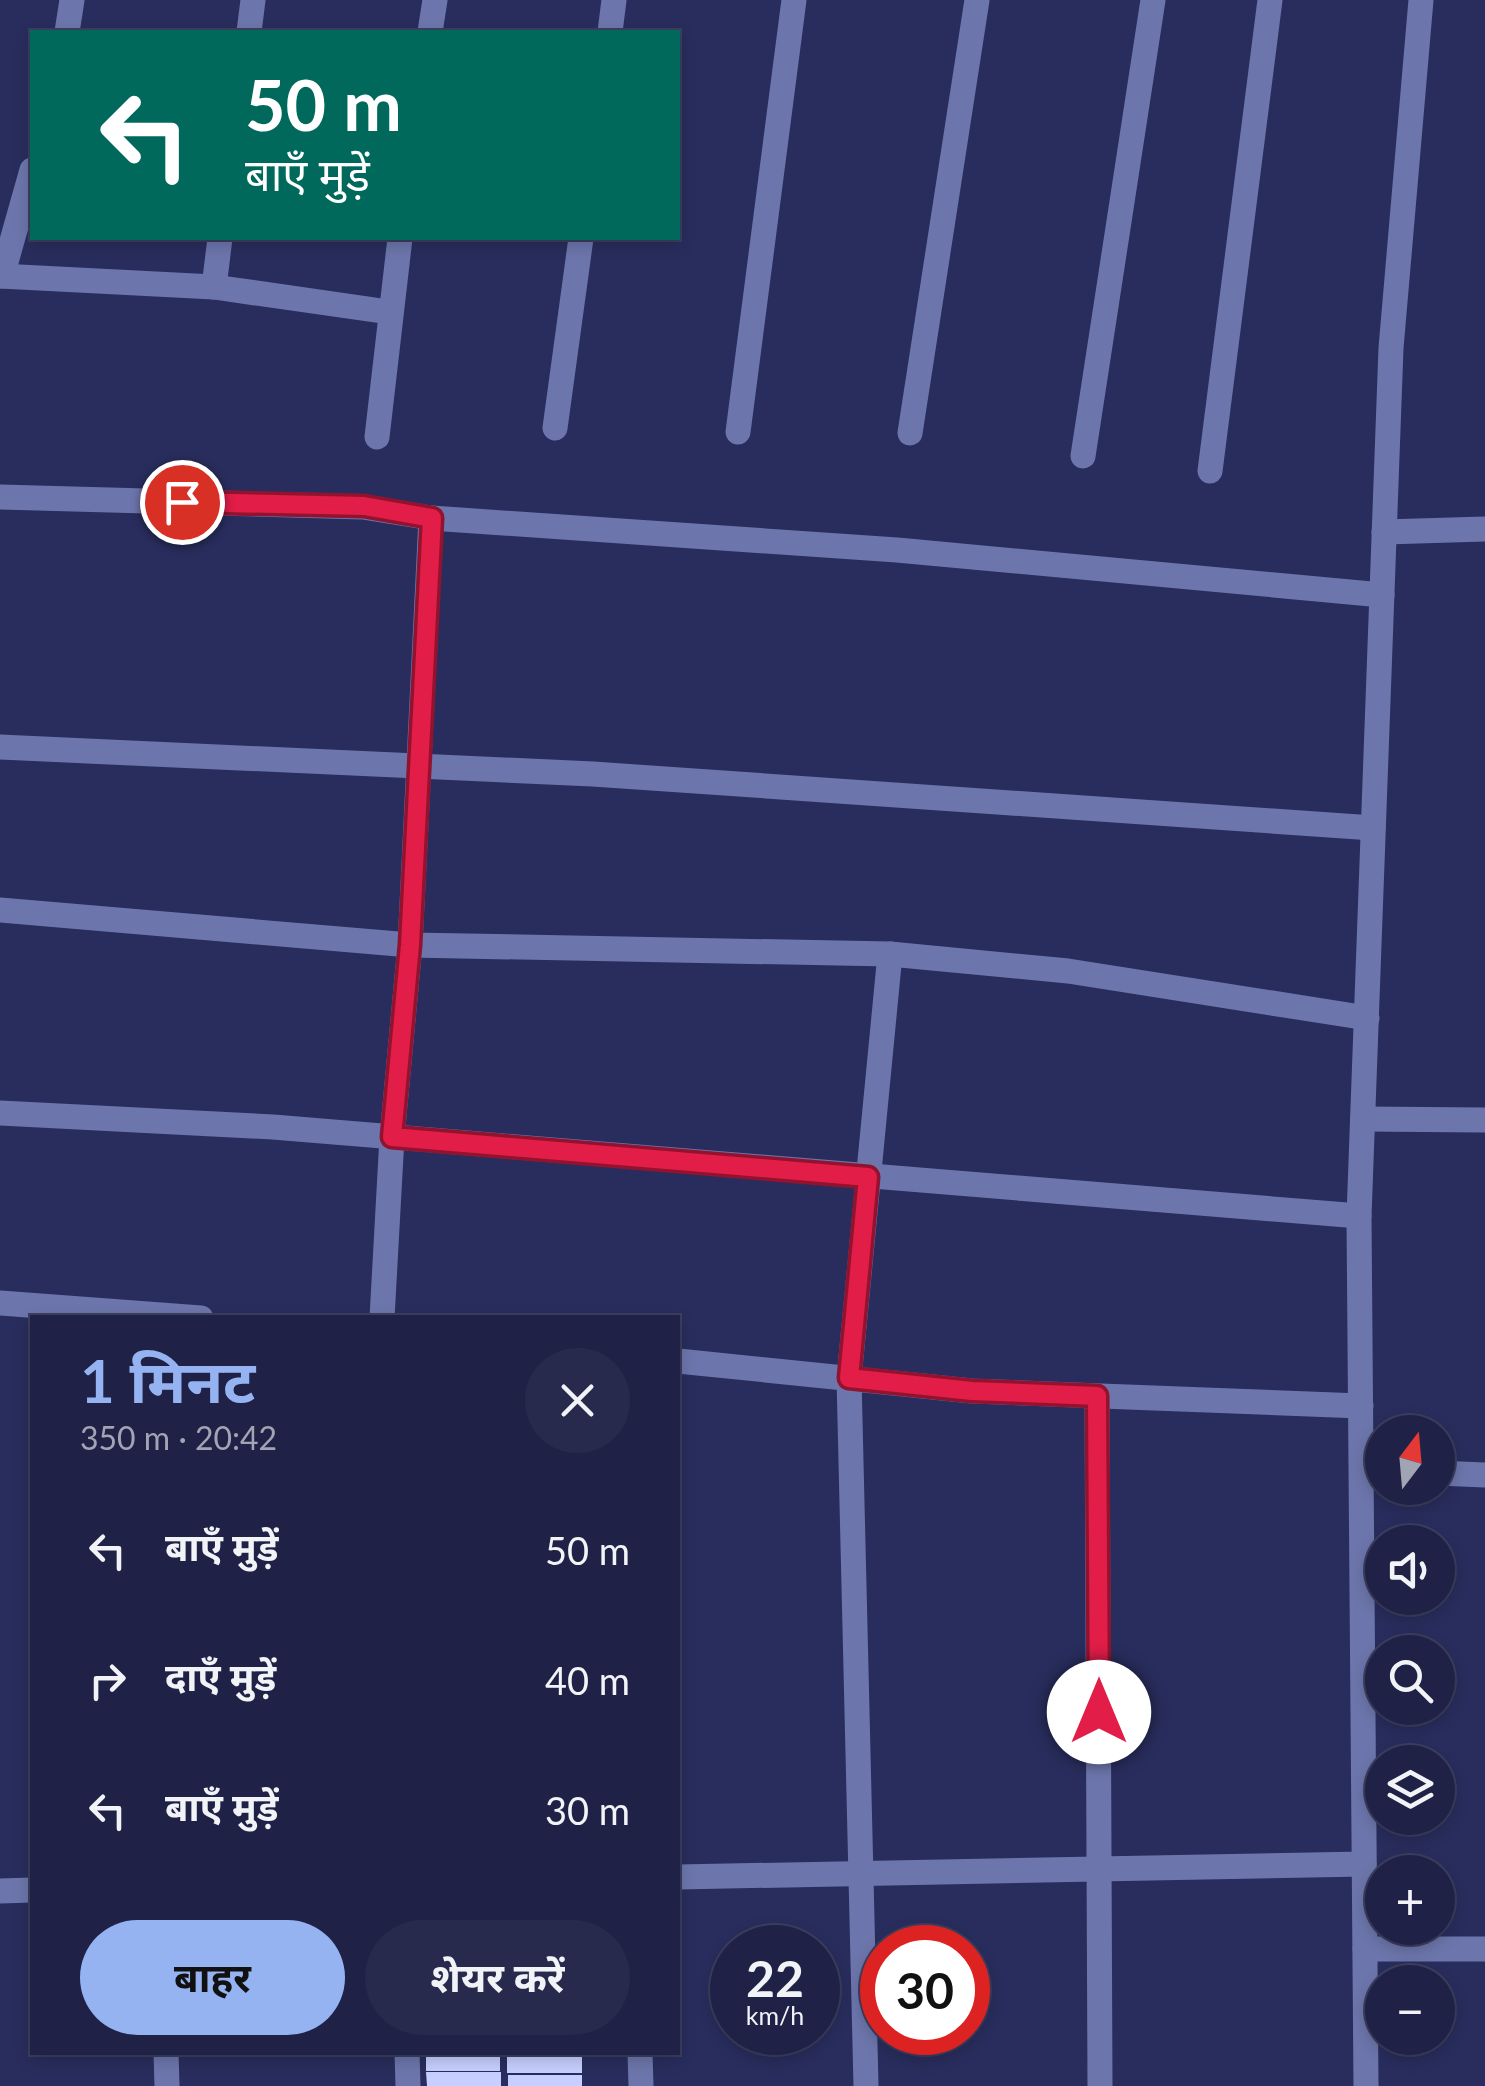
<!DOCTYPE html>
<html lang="hi">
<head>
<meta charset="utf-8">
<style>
	body { margin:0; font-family:Lato,"Noto Sans Devanagari",sans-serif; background:#272a4d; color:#f1f3f6; height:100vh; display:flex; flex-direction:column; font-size:38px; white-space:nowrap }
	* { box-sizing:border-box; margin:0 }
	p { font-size:32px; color:#a1a4b3 }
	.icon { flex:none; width:55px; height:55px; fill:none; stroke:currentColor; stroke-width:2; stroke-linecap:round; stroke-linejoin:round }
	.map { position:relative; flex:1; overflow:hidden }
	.sheet { position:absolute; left:30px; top:1315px; width:650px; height:740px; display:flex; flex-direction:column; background:#1f2246; border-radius:0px; box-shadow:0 5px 15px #0003,0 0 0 2px #3c3f5f }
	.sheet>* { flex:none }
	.top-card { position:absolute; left:30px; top:30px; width:650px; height:210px; border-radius:0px; box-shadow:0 5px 15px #0003,0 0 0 2px #3c3f5f; background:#00695c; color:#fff; overflow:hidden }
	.needle { width:65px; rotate:16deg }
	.buttons { position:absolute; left:1365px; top:1415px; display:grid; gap:20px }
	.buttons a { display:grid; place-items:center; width:90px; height:90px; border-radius:50%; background:#1f2246; box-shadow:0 5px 15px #0003,0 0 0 2px #3c3f5f; font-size:50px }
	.speed { position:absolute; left:710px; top:1925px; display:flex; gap:20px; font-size:50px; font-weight:700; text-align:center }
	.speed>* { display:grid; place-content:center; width:130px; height:130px; border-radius:50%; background:#1f2246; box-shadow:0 5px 15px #0003,0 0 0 2px #3c3f5f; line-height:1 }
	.speed small { font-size:25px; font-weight:400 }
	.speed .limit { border:15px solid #d22; background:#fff; color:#111 }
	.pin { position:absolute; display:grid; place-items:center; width:85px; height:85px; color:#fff; margin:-42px; border:5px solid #fff; border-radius:50%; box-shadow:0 2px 10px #0007 }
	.me { position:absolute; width:110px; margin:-55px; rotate:0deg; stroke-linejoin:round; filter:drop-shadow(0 0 8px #0008) }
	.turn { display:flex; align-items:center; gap:35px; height:210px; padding:0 50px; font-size:45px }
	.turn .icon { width:130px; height:130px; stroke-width:2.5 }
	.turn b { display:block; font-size:70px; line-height:85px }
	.round { display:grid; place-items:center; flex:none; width:105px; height:105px; border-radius:52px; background:#272a4d }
	.head { display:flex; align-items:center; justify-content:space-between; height:170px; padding:0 50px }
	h1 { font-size:60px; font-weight:700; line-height:75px; color:#95b2f1 }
	.cta { display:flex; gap:20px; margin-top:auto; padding:20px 50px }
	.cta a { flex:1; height:115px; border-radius:60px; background:#95b2f1; color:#111; font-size:40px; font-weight:700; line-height:115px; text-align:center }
	.cta a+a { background:#272a4d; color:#f1f3f6 }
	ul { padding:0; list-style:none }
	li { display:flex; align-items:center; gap:30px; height:130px; padding:0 50px }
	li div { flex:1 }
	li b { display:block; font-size:38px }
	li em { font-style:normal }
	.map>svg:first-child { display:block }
</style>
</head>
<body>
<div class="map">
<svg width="1485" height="2086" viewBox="0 0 1485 2086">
	<rect width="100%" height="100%" fill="#292d5d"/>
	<g fill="#c6cfff">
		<rect x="426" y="2052" width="74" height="19"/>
		<rect x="507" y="2052" width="75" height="21"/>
		<polygon points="426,2072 501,2072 501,2086 427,2086"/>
		<rect x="508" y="2075" width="74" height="11"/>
	</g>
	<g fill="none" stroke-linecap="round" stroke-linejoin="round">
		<g stroke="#6d76ac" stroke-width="25">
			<polyline points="67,32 72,0"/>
			<polyline points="249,32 253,0"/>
			<polyline points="430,32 435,0"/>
			<polyline points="610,32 614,0"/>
			<polyline points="0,276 214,287 389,312"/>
			<polyline points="2,276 32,170"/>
			<polyline points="214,287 220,238"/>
			<polyline points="555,428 581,238"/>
			<polyline points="738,432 794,0"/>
			<polyline points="910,433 977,0"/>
			<polyline points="377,437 400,238"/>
			<polyline points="1083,456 1153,0"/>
			<polyline points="1210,471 1270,0"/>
			<polyline points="0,497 363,507 431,518 897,550 1382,595"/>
			<polyline points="1384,532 1485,529"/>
			<polyline points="0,747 593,774 1373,828"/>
			<polyline points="0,910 410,945 890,954 1068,971 1367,1018"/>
			<polyline points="0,1113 273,1127 1359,1216"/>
			<polyline points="1363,1119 1485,1120"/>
			<polyline points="0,1303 201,1318"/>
			<polyline points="382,1318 392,1137 410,945 431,518"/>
			<polyline points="678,1361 972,1391 1361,1406"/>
			<polyline points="1097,1396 1100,2086"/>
			<polyline points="1438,1473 1485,1475"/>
			<polyline points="678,1877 1364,1864"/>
			<polyline points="0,1891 32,1890"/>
			<polyline points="1365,1949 1485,1949"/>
			<polyline points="166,2052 167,2086"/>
			<polyline points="407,2052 408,2086"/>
			<polyline points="640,2052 641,2086"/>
			<polyline points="866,2086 849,1378 890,954"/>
			<polyline points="1366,2086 1359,1216 1391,348 1421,0"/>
		</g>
	</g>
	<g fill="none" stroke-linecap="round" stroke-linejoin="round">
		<defs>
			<polyline id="route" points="182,502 364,506 432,518 410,945 392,1137 868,1177 849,1378 972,1391 1097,1396 1099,1712"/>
		</defs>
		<use href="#route" stroke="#92132f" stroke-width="25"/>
		<use href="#route" stroke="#e11d48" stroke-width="18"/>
	</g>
</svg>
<div class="buttons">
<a><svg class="needle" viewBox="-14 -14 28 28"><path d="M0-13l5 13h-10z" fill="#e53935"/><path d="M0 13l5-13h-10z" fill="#a1a4b3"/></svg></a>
<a><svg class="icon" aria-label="sound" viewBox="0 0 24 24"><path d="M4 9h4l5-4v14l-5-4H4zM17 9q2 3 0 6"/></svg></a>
<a><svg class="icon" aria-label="search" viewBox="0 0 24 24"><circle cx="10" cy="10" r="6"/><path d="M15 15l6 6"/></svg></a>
<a><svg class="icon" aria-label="layers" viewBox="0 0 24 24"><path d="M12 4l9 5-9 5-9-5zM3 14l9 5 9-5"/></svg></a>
<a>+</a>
<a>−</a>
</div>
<div class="speed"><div>22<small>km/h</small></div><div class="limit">30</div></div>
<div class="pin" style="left:182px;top:502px;background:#d93025"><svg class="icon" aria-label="arrive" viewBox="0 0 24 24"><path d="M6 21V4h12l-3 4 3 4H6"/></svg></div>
<svg class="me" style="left:1099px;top:1712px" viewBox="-20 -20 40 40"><circle r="19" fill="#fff"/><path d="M0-13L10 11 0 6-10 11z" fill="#e11d48"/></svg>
<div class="top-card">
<div class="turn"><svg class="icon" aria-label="left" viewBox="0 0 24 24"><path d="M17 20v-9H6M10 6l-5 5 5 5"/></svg><div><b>50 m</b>बाएँ मुड़ें</div></div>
</div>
<section class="sheet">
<div class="head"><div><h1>1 मिनट</h1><p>350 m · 20:42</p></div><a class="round"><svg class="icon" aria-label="close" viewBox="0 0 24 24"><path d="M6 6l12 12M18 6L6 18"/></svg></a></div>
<ul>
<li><svg class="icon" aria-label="left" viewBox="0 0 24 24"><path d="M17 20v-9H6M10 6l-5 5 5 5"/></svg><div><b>बाएँ मुड़ें</b></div><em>50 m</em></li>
<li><svg class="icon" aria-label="right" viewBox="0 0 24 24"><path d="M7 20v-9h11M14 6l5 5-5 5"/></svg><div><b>दाएँ मुड़ें</b></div><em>40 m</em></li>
<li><svg class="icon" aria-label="left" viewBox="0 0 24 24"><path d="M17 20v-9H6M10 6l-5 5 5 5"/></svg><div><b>बाएँ मुड़ें</b></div><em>30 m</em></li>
</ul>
<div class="cta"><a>बाहर</a><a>शेयर करें</a></div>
</section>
</div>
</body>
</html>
